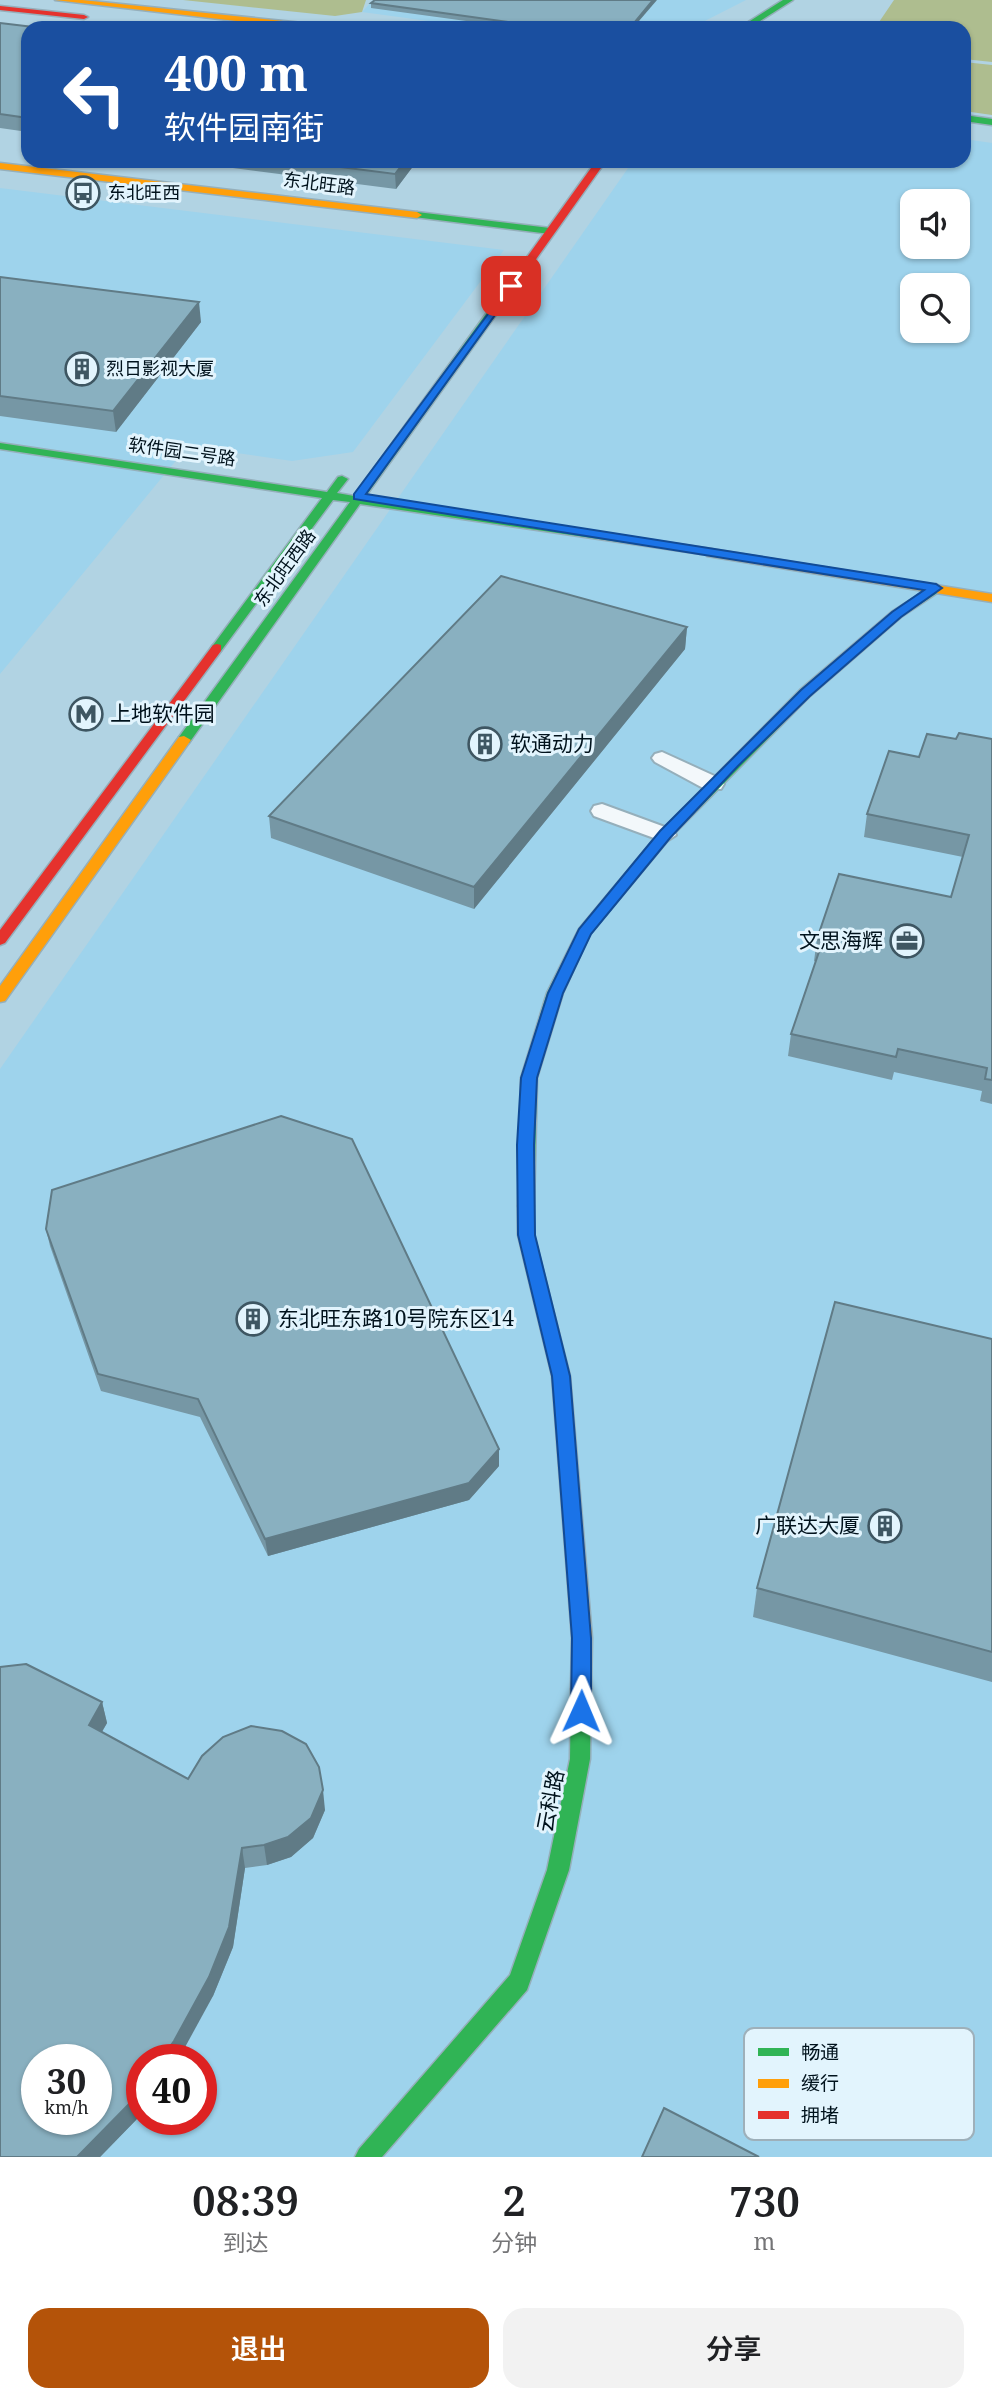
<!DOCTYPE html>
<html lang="zh">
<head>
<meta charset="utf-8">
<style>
	body { margin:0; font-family:"Noto Serif","Noto Sans SC",serif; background:#f2f2f2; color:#202124; height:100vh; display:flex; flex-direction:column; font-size:26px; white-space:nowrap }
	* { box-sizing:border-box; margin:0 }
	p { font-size:23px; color:#757577 }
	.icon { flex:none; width:38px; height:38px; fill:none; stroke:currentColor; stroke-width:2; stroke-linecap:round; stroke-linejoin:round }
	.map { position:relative; height:2157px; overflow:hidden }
	.panel { display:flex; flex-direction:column; background:#fff; flex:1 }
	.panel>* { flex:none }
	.hud { position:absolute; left:21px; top:21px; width:950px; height:147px; border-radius:21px; box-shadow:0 2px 5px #0004; background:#1a4fa0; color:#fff; overflow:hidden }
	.controls { position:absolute; left:900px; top:189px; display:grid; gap:14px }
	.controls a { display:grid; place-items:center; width:70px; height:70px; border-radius:14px; background:#fff; box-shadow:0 2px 5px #0004; font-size:35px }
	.speed { position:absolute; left:21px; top:2044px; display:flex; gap:14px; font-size:35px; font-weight:700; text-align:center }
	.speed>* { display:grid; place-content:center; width:91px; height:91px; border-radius:50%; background:#fff; box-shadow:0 2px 5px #0004; line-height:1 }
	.speed small { font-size:18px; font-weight:400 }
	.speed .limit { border:10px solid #d22; background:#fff; color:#111 }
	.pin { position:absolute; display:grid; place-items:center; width:60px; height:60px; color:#fff; margin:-30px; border-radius:14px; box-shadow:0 4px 10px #0006 }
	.me { position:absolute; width:77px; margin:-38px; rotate:1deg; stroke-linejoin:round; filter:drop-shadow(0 0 5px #0008) }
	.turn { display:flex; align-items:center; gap:24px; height:147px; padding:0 28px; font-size:32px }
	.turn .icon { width:91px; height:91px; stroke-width:2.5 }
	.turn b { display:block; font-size:49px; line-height:60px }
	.eta { display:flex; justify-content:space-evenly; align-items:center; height:119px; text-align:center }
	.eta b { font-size:42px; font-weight:600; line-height:49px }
	.primary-button { display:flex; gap:14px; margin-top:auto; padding:14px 28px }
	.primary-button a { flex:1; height:80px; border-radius:21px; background:#b45309; color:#fff; font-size:28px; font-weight:600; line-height:80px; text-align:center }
	.primary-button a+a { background:#f2f2f2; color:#202124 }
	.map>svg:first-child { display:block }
</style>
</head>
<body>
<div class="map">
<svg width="992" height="2157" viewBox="0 0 992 2157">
	<rect width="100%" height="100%" fill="#b1d3e3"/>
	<g fill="#9ed3ec" fill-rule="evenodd">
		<polygon points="373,0 746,0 691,28 480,28 362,12"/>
		<path d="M 964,139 L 992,143 L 992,2157 L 0,2157 L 0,1069 L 633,161 L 964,161 ZM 912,201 L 957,201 L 957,247 L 912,247 ZM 912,285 L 957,285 L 957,331 L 912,331 ZM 37,2060 L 96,2060 L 96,2119 L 37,2119 ZM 142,2060 L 201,2060 L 201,2119 L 142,2119 Z"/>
		<polygon points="0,188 504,250 353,452 292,461 188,446 0,674"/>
	</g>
	<g fill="#aebd8f">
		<polygon points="183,0 366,0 362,12 335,16"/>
		<polygon points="894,0 992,0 992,62 964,59 964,28 875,28"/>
		<polygon points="964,62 992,65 992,115 964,111"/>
	</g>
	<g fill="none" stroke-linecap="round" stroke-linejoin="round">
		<defs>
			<g id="street">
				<polygon points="662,752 721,779 724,784 721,789 705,789 655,762 652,758 655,754"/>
				<polygon points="602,804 673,830 676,835 665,842 594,816 591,811 594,806"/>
			</g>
			<g id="fast">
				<polygon points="783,0 793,0 749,28 739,28"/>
				<polygon points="964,115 992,119 992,125 964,121"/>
				<polygon points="417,212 550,228 555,231 550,234 414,217 412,215"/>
				<polygon points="503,295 508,298 365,497 711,549 715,550 715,556 360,504 189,743 179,743 179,737 350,502 333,500 221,651 217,652 211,648 322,498 0,449 0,443 327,492 338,477 342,476 348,479 337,493 354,496 499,296"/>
				<polygon points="936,584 942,588 940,591 901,617 810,696 670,838 590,934 563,993 537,1078 534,1206 532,1210 520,1210 518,1206 521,1078 547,993 579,929 660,832 800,690 893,611"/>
				<polygon points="581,1680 588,1683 591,1689 590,1759 569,1870 527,1990 382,2157 355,2157 359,2149 510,1975 547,1870 570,1759 571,1689 574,1683"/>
			</g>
			<g id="slow">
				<polygon points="55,0 82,0 322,25 326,28 298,28"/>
				<polygon points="0,163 417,212 422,215 417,218 0,169"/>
				<polygon points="711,549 992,594 992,602 707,556 707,550"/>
				<polygon points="184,736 191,740 5,1001 0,1002 0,986 179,737"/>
				<polygon points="526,1200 532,1202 534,1206 534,1235 570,1376 592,1638 591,1689 588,1695 581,1698 574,1695 571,1689 572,1638 552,1376 518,1235 518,1206 520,1202"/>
			</g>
			<g id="jam">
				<polygon points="0,6 84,15 88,17 84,19 0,10"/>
				<polygon points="596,161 606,161 507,300 499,300 499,296"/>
				<polygon points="217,644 221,645 221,651 5,943 0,945 0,930 213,645"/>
			</g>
		</defs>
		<use href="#street" stroke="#95afbb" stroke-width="4"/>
		<use href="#fast" stroke="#95afbb" stroke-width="3"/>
		<use href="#slow" stroke="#95afbb" stroke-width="3"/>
		<use href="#jam" stroke="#95afbb" stroke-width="3"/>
		<use href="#street" fill="#f3f8fb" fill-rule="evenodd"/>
		<use href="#fast" fill="#30b455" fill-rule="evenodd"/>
		<use href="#slow" fill="#ff9f0a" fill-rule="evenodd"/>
		<use href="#jam" fill="#e5322d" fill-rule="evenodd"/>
	</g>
	<g fill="#7697a5">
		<polygon points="371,3 633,28 517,28 371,8"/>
		<polygon points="0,23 28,28 28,132 0,128"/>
		<polygon points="179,161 417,161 396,189"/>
		<polygon points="0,277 201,322 116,432 0,416"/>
		<polygon points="687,627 685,649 474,909 271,838 269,816"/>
		<polygon points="956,739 992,739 992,1104 980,1101 982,1091 894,1072 892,1080 788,1056 791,1034 816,962 814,961 817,939 951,897 963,857 864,837 867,814 919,757"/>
		<polygon points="46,1229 499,1466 469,1500 268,1556 200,1417 101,1391 50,1246"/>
		<polygon points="992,1339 992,1682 753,1617 757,1588"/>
		<polygon points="102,1702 107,1723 102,1732 188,1779 325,1810 313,1838 291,1857 267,1865 245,1868 233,1947 213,1996 142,2060 142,2112 136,2120 100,2157"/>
	</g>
	<g fill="#607b86">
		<polygon points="653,0 657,0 633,28 630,28"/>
		<polygon points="405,161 417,161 396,189 395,174"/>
		<polygon points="199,302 201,322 116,432 113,411"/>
		<polygon points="687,627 685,649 474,909 474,887"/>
		<polygon points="499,1449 499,1466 469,1500 268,1556 265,1539"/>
		<polygon points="102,1702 107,1723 94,1745 89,1725"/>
		<polygon points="323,1790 325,1810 313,1838 291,1857 267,1865 264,1845"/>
		<polygon points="242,1848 245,1868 233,1947 213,1996 178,2060 160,2060"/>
		<polygon points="142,2087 142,2112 136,2120 100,2157 77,2157"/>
	</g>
	<g fill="#89b0c0" stroke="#607b86" stroke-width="2" fill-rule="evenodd">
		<polygon points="375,0 653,0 630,28 552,28 371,3"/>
		<polygon points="0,23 42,28 28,28 28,118 0,114"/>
		<polygon points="293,161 405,161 395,174"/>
		<polygon points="0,277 199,302 113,411 0,396"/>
		<polygon points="501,576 687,627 474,887 269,816"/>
		<polygon points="959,733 992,739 992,1080 985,1079 987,1068 898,1049 896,1057 791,1034 823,940 817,939 839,874 951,897 969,835 867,814 889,751 919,757 927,734 956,739"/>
		<polygon points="281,1116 352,1139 499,1449 469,1483 265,1539 198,1399 98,1374 46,1229 52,1190"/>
		<polygon points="835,1302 992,1339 992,1652 757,1588"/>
		<path d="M 26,1664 L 102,1702 L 89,1725 L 188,1779 L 202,1756 L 223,1737 L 251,1726 L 282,1731 L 306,1744 L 319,1767 L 323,1790 L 311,1818 L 288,1837 L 264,1845 L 242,1848 L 229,1927 L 209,1977 L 174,2041 L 160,2060 L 142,2060 L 142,2087 L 131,2102 L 77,2157 L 0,2157 L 0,1667 ZM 37,2060 L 96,2060 L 96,2119 L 37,2119 Z"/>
		<polygon points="664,2108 759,2157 642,2157"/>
	</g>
	<polygon fill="#1a73e8" stroke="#114b97" stroke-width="2" points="511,283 516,286 366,494 936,584 942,588 901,617 810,696 738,766 670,838 591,934 563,993 537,1078 534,1145 535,1235 570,1376 591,1638 591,1711 588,1717 581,1720 574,1717 571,1711 572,1638 552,1376 518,1235 517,1145 521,1078 548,993 579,929 660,831 801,690 892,612 924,590 354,499 354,494"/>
	<defs>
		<symbol id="bus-ring" viewBox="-11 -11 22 22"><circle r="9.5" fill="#e2f4fd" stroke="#3e5662" stroke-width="1.5"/><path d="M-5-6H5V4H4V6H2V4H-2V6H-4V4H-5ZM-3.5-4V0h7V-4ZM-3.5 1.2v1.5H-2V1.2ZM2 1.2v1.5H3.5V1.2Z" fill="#3e5662"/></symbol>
		<symbol id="building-ring" viewBox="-11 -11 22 22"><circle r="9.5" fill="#e2f4fd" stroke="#3e5662" stroke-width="1.5"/><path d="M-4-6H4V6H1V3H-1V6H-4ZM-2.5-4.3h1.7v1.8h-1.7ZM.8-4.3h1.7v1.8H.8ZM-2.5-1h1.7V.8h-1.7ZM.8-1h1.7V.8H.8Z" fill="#3e5662"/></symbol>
		<symbol id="metro-ring" viewBox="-11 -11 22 22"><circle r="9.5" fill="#e2f4fd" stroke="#3e5662" stroke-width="1.5"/><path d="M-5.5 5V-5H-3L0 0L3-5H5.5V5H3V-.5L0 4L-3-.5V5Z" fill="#3e5662"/></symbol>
		<symbol id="office-ring" viewBox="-11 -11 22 22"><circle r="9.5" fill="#e2f4fd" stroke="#3e5662" stroke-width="1.5"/><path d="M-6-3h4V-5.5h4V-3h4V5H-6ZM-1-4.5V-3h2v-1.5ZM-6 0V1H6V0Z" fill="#3e5662"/></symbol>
	</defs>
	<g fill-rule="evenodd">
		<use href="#bus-ring" x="64" y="174" width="38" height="38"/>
		<use href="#building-ring" x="63" y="350" width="38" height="38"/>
		<use href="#metro-ring" x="67" y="695" width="38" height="38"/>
		<use href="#building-ring" x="466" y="725" width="38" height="38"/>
		<use href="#office-ring" x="888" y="922" width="38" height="38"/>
		<use href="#building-ring" x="234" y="1300" width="38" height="38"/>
		<use href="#building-ring" x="866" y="1507" width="38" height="38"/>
	</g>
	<g text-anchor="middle" stroke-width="6" stroke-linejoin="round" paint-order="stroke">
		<g font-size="18" fill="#00121c" stroke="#e2f4fd">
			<text transform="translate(319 184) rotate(7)" y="6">东北旺路</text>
			<text transform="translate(182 452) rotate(8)" y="6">软件园二号路</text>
			<text transform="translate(285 568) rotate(-54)" y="6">东北旺西路</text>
		</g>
		<g font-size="18" fill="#00121c" stroke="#e2f4fd" text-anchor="start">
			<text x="108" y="199">东北旺西</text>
			<text x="106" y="375">烈日影视大厦</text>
		</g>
		<g font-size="21" fill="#00121c" stroke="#e2f4fd" text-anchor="start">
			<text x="110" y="721">上地软件园</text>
			<text x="510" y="751">软通动力</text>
			<text x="883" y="948" text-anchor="end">文思海辉</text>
			<text x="278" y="1326">东北旺东路10号院东区14</text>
			<text x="860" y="1533" text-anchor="end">广联达大厦</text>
		</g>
		<g font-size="21" fill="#00121c" stroke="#e2f4fd">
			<text transform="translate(551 1801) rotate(-79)" y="7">云科路</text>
		</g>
	</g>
	<rect x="744" y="2028" width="230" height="112" rx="10" fill="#e2f4fd" stroke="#9eb0ba" stroke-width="2"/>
	<rect x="758" y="2048" width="31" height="8" fill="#30b455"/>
	<rect x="758" y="2079" width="31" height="9" fill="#ff9f0a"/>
	<rect x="758" y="2111" width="31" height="8" fill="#e5322d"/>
	<g font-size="19" fill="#00121c">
		<text x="801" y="2059">畅通</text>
		<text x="801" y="2090">缓行</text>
		<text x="801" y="2122">拥堵</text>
	</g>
</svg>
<div class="controls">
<a><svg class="icon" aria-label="sound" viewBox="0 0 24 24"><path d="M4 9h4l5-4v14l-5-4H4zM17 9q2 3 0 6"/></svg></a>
<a><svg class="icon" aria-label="search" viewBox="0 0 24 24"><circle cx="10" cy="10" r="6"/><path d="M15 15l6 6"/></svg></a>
</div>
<div class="speed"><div>30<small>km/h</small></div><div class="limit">40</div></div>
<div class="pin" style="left:511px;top:286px;background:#d93025"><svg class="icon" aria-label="arrive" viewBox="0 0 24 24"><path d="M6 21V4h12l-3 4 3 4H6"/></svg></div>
<svg class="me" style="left:581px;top:1711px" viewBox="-20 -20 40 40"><path d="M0-17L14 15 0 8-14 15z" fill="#1a73e8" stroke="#fff" stroke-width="4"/></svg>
<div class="hud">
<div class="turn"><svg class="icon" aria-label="left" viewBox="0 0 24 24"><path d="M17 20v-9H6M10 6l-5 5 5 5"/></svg><div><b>400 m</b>软件园南街</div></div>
</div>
</div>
<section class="panel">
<div class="eta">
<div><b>08:39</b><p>到达</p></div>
<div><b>2</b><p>分钟</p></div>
<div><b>730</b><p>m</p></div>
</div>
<div class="primary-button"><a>退出</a><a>分享</a></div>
</section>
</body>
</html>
